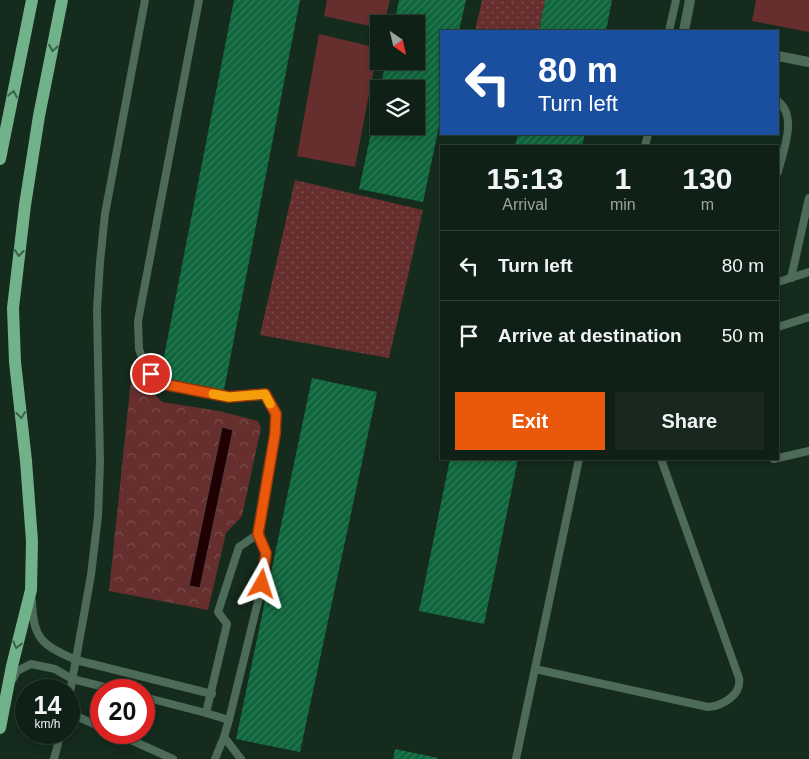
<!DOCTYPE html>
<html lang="en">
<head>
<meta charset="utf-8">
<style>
	body { margin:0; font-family:Arial,sans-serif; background:#18281f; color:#f1f3f6; height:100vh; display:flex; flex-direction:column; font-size:19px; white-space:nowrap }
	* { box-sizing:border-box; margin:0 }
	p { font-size:16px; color:#9ba3a1 }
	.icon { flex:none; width:28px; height:28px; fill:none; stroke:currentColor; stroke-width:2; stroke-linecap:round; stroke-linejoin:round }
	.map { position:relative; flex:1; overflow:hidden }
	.details { position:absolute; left:440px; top:145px; width:339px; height:315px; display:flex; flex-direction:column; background:#0f2016; border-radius:0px; box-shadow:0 2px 8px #0003,0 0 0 1px #2f3e35 }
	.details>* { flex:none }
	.top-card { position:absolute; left:440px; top:30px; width:339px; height:105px; border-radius:0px; box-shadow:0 2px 8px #0003,0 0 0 1px #2f3e35; background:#1a4fa0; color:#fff; overflow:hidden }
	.needle { width:32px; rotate:146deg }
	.buttons { position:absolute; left:370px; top:15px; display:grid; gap:10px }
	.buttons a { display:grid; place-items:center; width:55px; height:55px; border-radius:0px; background:#0f2016; box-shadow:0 2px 8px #0003,0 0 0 1px #2f3e35; font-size:25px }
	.speed { position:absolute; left:15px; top:679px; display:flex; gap:10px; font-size:25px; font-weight:700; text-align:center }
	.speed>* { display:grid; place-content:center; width:65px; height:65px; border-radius:50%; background:#0f2016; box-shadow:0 2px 8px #0003,0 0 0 1px #2f3e35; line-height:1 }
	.speed small { font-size:12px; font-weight:400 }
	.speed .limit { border:8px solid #d22; background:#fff; color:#111 }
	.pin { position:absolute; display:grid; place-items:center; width:42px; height:42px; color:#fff; margin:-21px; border:2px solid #fff; border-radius:50%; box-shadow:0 1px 5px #0007 }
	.me { position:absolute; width:55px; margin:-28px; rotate:6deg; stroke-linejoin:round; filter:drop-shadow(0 0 4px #0008) }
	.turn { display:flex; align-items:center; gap:18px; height:105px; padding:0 15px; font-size:22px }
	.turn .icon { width:65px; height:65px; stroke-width:2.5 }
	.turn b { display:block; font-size:35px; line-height:42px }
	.eta { display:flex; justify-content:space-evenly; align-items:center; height:85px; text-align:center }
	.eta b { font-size:30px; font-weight:800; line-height:35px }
	.primary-button { display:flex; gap:10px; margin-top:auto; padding:10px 15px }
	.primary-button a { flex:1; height:58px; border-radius:0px; background:#ea580c; color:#fff; font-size:20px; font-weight:800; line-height:58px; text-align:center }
	.primary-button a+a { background:#18281f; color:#f1f3f6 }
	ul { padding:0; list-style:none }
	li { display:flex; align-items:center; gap:15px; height:70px; padding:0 15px; border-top:1px solid #2f3e35 }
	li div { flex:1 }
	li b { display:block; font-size:19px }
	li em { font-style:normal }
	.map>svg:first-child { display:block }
</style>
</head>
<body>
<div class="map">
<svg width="809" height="759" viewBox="0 0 809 759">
	<defs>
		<pattern id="park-crowns" width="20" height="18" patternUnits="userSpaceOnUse" patternTransform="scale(1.25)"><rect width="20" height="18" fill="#662f2e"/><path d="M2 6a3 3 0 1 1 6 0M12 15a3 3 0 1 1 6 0" fill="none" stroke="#7a4c4b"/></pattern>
		<pattern id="garden-dots" width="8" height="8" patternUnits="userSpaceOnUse" patternTransform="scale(1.25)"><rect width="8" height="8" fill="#662f2e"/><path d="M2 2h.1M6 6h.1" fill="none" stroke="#7a4c4b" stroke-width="1.8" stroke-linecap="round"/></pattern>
		<pattern id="building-hatch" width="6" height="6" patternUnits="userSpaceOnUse" patternTransform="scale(1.25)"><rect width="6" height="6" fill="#0f663c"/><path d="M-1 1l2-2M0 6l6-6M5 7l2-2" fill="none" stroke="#307b57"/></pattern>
	</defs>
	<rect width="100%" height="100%" fill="#142b1d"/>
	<g fill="#662f2e">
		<polygon points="327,0 390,0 384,24 379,24 379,28 324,16"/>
		<polygon points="756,0 809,0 809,32 752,21"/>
		<polygon points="319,34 378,48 355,167 297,156"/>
	</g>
	<polygon fill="url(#park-crowns)" points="132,370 162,402 219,411 258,421 261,428 242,516 226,533 208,610 109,591"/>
	<g fill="url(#garden-dots)">
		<polygon points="482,0 545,0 539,31 475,31"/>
		<polygon points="295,180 423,210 389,358 260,335"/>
	</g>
	<polygon fill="#200002" stroke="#52403f" points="222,427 233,430 200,588 189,586"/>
	<g fill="url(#building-hatch)">
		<polygon points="234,0 300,0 224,390 160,377"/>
		<polygon points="399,0 466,0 459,31 441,31 441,117 423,202 359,189 378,100 379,126 416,126 416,89 380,89 386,61 416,61 416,24 394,24"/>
		<polygon points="545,0 612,0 606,31 539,31"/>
		<polygon points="518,134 585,134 582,146 515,146"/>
		<polygon points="312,378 377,392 300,752 236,739"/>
		<polygon points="450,459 518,459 484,624 419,611"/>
		<polygon points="395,749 438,758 437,759 393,759"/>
	</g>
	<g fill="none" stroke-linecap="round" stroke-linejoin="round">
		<g stroke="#4d6b58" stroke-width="8">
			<polyline points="199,0 138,321 139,349 144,364 158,383 229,397 265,394 276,414 275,434 258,534"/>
			<polyline points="669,31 676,0"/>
			<path d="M 778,101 C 798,117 783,151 778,172"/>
			<polyline points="645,146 648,134"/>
			<polyline points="791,278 809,198"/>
			<polyline points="778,282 809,272"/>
			<polyline points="778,327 809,317"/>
			<polyline points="774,459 809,451"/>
			<path d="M 32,601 C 33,639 42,645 76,660 L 212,694"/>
			<path d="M 535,669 L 708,707 C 722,706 742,695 739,678 L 661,459"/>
			<polyline points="13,679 17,671 31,664 55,669 72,679 117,690"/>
			<polyline points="144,697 206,713"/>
			<polyline points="69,698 91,575 98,516 100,462 97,310 100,262 105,214 145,0"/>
			<polyline points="69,713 101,727"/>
			<polyline points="229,720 206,713 227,624 218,612 239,547 258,534 266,553 262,585 229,720 224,737 241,759"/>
			<polyline points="113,732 173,759"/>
			<polyline points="54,759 61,732"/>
			<polyline points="215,759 224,737"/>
			<polyline points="516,759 579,459"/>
		</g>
		<g stroke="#4d6b58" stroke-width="10">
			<polyline points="684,31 690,0"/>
			<polyline points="778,56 809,62"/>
		</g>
		<g stroke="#72b28a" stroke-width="12">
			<polyline points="0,159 32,0"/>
			<polyline points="0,728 12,666 31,590 32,541 26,461 15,362 13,308 25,205 39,116 62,0"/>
		</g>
	</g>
	<defs><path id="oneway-chevron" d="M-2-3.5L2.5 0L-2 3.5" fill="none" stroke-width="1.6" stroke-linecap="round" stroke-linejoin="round" transform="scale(1.25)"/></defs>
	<g stroke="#3a6149">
		<use href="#oneway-chevron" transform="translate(53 48) rotate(101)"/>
		<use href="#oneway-chevron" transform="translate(13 94) rotate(-79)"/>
		<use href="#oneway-chevron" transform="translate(19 253) rotate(96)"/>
		<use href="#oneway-chevron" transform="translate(21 415) rotate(83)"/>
		<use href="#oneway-chevron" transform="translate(17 645) rotate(104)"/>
	</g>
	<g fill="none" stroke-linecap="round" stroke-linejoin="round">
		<defs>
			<polyline id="route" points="151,374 158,383 229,397 265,394 276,414 275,434 258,534 266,553 262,584"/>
		</defs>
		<use href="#route" stroke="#983908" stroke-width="12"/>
		<use href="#route" stroke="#ea580c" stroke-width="9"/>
		<polyline stroke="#f59e0b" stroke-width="9" points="213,394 229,397 265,394 270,404"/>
	</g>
</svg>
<div class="buttons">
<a><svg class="needle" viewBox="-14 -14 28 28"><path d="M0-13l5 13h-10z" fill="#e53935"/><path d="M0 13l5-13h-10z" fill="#9ba3a1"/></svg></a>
<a><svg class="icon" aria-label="layers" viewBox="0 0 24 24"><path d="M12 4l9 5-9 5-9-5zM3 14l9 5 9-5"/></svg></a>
</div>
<div class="speed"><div>14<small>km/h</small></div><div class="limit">20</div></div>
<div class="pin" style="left:151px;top:374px;background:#d93025"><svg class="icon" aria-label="arrive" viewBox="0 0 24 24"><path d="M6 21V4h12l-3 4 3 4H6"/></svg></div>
<svg class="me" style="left:262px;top:584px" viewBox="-20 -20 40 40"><path d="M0-17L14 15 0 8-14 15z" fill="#ea580c" stroke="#fff" stroke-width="4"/></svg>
<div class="top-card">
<div class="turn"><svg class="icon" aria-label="left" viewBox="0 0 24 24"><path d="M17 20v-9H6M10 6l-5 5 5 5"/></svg><div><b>80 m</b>Turn left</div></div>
</div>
<section class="details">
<div class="eta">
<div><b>15:13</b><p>Arrival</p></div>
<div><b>1</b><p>min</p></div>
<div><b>130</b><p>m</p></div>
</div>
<ul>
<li><svg class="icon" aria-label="left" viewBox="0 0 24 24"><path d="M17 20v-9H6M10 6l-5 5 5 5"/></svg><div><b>Turn left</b></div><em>80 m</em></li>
<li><svg class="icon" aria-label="arrive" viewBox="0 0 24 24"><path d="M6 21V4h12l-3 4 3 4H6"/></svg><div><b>Arrive at destination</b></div><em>50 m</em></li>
</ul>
<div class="primary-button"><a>Exit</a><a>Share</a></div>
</section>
</div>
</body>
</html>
